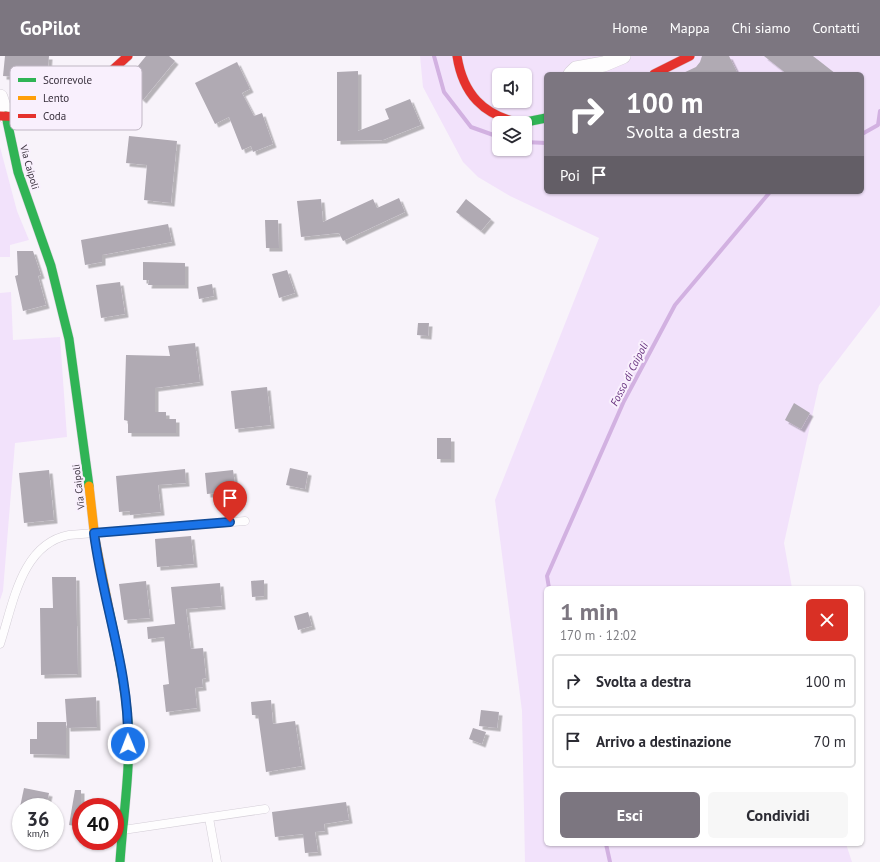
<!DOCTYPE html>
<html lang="it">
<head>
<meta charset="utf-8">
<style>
	body { margin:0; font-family:"PT Sans",sans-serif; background:#f7f7f7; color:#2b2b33; height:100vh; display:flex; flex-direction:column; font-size:15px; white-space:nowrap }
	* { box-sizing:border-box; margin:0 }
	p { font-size:13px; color:#7c7c81 }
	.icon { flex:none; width:22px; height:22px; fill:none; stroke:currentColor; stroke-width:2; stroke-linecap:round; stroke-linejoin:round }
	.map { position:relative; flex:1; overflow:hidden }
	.sheet { position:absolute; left:544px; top:530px; width:320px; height:260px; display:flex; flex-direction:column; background:#fff; border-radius:6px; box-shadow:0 1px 3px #0004 }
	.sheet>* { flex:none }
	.hud { position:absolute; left:544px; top:16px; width:320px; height:122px; border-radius:6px; box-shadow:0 1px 3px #0004; background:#7c7680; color:#fff; overflow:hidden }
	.buttons { position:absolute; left:492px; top:12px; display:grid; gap:8px }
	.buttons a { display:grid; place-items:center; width:40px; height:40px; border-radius:6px; background:#fff; box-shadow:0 1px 3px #0004; font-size:20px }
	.speed { position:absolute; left:12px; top:742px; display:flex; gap:8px; font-size:20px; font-weight:700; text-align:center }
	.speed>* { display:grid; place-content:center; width:52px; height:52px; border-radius:50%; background:#fff; box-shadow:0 1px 3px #0004; line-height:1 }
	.speed small { font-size:10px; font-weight:400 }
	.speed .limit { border:6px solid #d22; background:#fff; color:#111 }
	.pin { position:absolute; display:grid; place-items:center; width:34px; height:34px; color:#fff; margin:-41px -17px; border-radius:50% 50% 50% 0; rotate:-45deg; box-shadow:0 0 4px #0007 }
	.pin .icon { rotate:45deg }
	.me { position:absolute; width:44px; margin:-22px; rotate:359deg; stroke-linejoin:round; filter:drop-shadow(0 0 3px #0008) }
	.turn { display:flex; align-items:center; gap:14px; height:84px; padding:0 16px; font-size:18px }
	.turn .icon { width:52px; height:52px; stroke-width:2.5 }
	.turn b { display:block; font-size:28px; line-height:34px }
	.then { display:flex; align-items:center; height:38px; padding:0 16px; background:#0003; gap:8px; font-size:15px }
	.round { display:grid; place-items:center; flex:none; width:42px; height:42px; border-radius:6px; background:#f7f7f7 }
	.headline { display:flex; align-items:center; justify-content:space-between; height:68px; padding:0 16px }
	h1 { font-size:24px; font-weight:800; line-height:30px; color:#7c7680 }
	.action { display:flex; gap:8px; margin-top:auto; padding:8px 16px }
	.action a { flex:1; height:46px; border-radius:6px; background:#7c7680; color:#fff; font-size:16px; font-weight:800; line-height:46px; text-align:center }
	.action a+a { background:#f7f7f7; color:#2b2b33 }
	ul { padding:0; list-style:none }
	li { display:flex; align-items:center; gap:12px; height:54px; margin:0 8px 6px; padding:0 8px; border:2px solid #e1e1e2; border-radius:6px }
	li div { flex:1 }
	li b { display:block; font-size:15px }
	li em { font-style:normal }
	header { display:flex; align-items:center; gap:24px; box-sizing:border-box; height:56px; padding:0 20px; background:#7c7680; color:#fff }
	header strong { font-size:19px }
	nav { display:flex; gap:22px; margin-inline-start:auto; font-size:14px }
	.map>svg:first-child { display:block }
</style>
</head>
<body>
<header>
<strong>GoPilot</strong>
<nav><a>Home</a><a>Mappa</a><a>Chi siamo</a><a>Contatti</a></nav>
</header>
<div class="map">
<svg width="880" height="806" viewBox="0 0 880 806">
	<defs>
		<filter id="shadow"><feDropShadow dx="3.5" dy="3.5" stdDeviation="0" flood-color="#0004"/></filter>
	</defs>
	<rect width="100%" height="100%" fill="#f8f3fa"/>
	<g fill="#f2e2fb" fill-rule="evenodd">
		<path d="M 420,0 L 880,0 L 880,249 L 819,329 L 784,487 L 792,532 L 546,532 L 546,788 L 846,788 L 852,806 L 525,806 L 522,655 L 495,444 L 599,182 L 510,140 L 478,121 L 463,106 L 423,31 ZM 546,18 L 862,18 L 862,136 L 546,136 ZM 499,19 L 525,19 L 525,45 L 499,45 ZM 499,67 L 525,67 L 525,93 L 499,93 Z"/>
		<polygon points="0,91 17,155 29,184 10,189 10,201 0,201"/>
		<polygon points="0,235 0,237 11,236 13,284 60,281 67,381 15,387 3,535 0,544"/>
	</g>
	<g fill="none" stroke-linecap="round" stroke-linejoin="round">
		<g stroke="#d2b1e1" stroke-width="4">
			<polyline points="434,0 444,36 471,71 499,81"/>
			<polyline points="862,78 878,69 880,55"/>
			<polyline points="525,86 546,87"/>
			<polyline points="549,532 547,520 624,345 675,249 770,136"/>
			<polyline points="606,788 610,806"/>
		</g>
	</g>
	<g fill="#b0aab3" filter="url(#shadow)">
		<polygon points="5,0 49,0 47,23 3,20"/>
		<polygon points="146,0 169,0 175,5 143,44 124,27"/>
		<polygon points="702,0 729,0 738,18 681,18 696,11 700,6"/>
		<polygon points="764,0 813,0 836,18 787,18"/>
		<polygon points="237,6 250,33 242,37 254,60 262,57 273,88 253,96 251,90 242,94 229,61 215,68 195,27"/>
		<polygon points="358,15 358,75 389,63 385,53 410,43 421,69 383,84 337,85 337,16"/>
		<polygon points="129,80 177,85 171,147 144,144 147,109 126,107"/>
		<polygon points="399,142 405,156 343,185 339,177 301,181 297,145 321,143 323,166 373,143 377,152"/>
		<polygon points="466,143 491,163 481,175 456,156"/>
		<polygon points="265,164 278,164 279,192 266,192"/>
		<polygon points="168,168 172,186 102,199 102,206 85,209 81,184"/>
		<polygon points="17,195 33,195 41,219 38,220 46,249 23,255 15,220 18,219"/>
		<polygon points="143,206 185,207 185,229 148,229 149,224 143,224"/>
		<polygon points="287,214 295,237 279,242 272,218"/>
		<polygon points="120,226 125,258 101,262 96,229"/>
		<polygon points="212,228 214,240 199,243 197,231"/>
		<polygon points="418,267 429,267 428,280 417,279"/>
		<polygon points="195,287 200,326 155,332 155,356 166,356 166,363 176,363 176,377 128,377 128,365 124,364 126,299 170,300 168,290"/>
		<polygon points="267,331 271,369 235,373 231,335"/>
		<polygon points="794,347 810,357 801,373 785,364"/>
		<rect x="437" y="382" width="14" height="21"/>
		<polygon points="290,412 308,416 305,433 286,429"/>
		<polygon points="185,413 186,427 158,429 161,456 130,459 130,455 119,456 116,420"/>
		<polygon points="49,414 54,464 24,467 19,417"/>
		<polygon points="233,414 236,435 207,438 205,417"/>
		<polygon points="191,480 194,508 157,511 155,483"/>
		<polygon points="52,521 76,521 78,618 41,619 40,552 53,552"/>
		<polygon points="264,524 264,540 252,541 251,525"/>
		<polygon points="146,525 150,562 124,564 119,528"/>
		<polygon points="220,527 222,550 186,553 191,593 203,592 206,622 202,623 203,631 195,632 197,652 166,656 163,629 169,628 164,581 148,583 147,571 175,568 171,531"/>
		<polygon points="308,556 312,570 298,574 294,560"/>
		<polygon points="96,641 97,671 67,672 65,643"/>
		<polygon points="271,644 273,668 295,665 302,710 266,716 258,659 252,659 251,646"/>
		<polygon points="481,654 499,656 497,672 479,670"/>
		<polygon points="37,666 66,666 66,699 30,698 30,683 37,683"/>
		<polygon points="473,672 486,676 482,688 469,683"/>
		<polygon points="24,732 49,737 46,751 20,751"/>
		<polygon points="75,734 81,734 81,771 69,769"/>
		<polygon points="346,746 349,764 324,768 325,775 315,776 318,796 305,797 303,778 275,781 272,756"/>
	</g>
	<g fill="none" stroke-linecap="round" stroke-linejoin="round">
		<defs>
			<g id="lane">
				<path d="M 0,588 C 13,549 21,488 69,479 L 245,465"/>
				<polyline points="209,762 217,806"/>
				<polyline points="123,774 265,753"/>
			</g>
			<g id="street">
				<polyline points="571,18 576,13 604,8 623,0"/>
				<polyline points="0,41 6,60"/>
			</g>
			<g id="fast">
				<polyline points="6,60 18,116 51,210 69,283 89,430"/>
				<polyline points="521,67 546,62"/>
				<path d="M 109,554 C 117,591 125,628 128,665 C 131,712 123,760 120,806"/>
			</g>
			<polyline id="slow" points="89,430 95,483 109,554"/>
			<g id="jam">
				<path d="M 457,0 C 463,38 483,59 520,67"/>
				<polyline points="654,18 690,0"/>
				<path d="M 0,60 C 12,60 25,62 37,60 C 74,53 101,24 128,0"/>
			</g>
		</defs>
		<use href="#lane" stroke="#d4ced7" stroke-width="9"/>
		<use href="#street" stroke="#d4ced7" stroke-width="16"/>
		<use href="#fast" stroke="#d4ced7" stroke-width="10"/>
		<use href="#slow" stroke="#d4ced7" stroke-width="10"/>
		<use href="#jam" stroke="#d4ced7" stroke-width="10"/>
		<use href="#lane" stroke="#fefdfe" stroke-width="8"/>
		<use href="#street" stroke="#fefdfe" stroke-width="15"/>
		<use href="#fast" stroke="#30b455" stroke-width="9"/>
		<use href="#slow" stroke="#ff9f0a" stroke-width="9"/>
		<use href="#jam" stroke="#e5322d" stroke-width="9"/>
	</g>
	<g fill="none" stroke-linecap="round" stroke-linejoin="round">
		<defs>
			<path id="route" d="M 128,688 C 130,617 103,548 94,477 L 230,466"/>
		</defs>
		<use href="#route" stroke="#114b97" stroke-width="10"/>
		<use href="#route" stroke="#1a73e8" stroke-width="7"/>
	</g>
	<g text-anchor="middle" stroke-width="4" stroke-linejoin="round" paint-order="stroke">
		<g font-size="10" fill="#3a323e" stroke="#f9f0fd">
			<text transform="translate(30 111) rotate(74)" y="4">Via Caipoli</text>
			<text transform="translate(78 431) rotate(-97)" y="4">Via Caipoli</text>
		</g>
		<g font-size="11" font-style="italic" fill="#693480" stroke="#f9f0fd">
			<text transform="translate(629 318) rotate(-63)" y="4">Fosso di Caipoli</text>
		</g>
	</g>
	<rect x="10" y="10" width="132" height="64" rx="6" fill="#f9f0fd" stroke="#c0b7c4" stroke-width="1"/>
	<rect x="18" y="22" width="18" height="4" fill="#30b455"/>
	<rect x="18" y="40" width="18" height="4" fill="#ff9f0a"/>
	<rect x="18" y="58" width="18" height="4" fill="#e5322d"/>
	<g font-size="11" fill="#3a323e">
		<text x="43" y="28">Scorrevole</text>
		<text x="43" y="46">Lento</text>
		<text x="43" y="64">Coda</text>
	</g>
</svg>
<div class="buttons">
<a><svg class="icon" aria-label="sound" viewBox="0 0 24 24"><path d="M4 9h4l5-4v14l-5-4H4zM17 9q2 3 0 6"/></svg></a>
<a><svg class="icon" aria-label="layers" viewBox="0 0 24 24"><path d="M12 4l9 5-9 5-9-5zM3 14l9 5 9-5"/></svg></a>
</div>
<div class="speed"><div>36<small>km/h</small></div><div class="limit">40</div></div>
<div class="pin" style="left:230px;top:466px;background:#d93025"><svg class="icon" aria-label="arrive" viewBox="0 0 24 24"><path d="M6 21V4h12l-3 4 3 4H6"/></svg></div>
<svg class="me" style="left:128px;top:688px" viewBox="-20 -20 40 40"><circle r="17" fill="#1a73e8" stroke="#fff" stroke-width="3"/><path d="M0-11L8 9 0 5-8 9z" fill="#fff"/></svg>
<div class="hud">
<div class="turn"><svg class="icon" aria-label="right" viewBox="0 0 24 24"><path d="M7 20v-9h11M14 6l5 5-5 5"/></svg><div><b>100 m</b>Svolta a destra</div></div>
<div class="then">Poi<svg class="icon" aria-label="arrive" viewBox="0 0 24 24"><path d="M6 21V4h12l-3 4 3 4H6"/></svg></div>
</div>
<section class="sheet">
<div class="headline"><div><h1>1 min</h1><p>170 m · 12:02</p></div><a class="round" style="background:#d93025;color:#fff"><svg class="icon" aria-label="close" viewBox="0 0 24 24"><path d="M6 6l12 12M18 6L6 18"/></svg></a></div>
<ul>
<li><svg class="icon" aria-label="right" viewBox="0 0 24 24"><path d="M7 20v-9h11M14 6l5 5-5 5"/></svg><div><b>Svolta a destra</b></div><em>100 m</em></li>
<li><svg class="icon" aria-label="arrive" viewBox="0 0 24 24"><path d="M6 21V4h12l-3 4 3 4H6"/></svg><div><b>Arrivo a destinazione</b></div><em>70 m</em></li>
</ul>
<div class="action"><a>Esci</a><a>Condividi</a></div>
</section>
</div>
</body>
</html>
